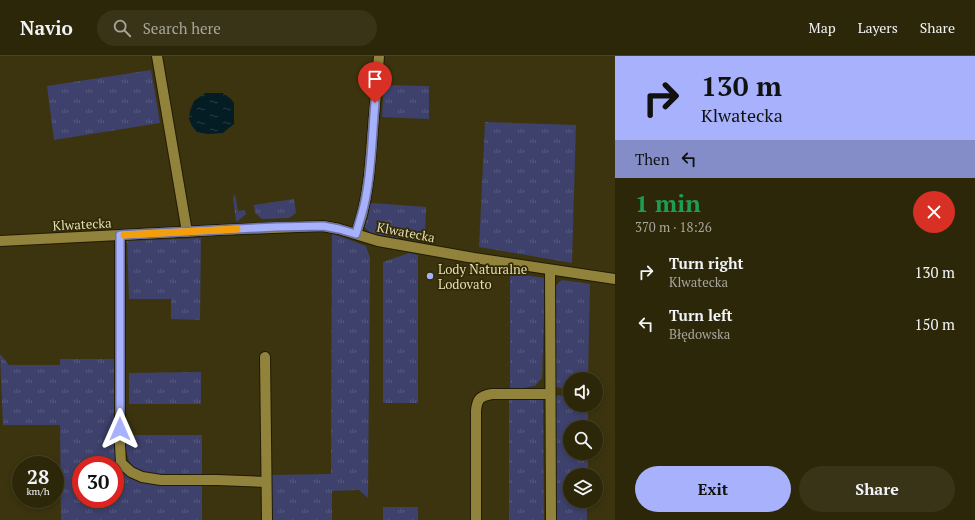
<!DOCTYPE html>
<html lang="en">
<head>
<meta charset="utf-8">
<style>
	body { margin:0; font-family:"PT Serif",serif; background:#393318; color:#f1f3f6; height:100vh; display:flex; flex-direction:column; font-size:15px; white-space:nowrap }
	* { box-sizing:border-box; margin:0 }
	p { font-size:13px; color:#a7a59c }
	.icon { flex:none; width:22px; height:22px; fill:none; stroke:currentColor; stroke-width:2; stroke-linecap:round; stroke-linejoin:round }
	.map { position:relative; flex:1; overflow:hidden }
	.side { display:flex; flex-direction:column; background:#2d270a; width:360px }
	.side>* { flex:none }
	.guide { background:#a7b1fc; color:#111; overflow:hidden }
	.controls { position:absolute; left:563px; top:316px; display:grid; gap:8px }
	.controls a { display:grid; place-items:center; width:40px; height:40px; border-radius:50%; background:#2d270a; box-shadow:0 2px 6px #0003,0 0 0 1px #48442b; font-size:20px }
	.speed { position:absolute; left:12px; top:400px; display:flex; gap:8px; font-size:20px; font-weight:700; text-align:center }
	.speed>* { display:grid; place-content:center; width:52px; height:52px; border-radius:50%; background:#2d270a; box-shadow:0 2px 6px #0003,0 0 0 1px #48442b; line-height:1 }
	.speed small { font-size:10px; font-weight:400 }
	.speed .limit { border:6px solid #d22; background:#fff; color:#111 }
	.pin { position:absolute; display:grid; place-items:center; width:34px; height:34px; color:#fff; margin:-41px -17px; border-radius:50% 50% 50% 0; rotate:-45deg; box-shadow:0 0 4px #0007 }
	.pin .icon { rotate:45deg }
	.me { position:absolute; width:44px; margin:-22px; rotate:0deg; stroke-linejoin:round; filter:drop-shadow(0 0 3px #0008) }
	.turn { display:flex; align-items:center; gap:14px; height:84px; padding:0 20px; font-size:18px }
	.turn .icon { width:52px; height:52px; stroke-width:2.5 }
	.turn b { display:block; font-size:28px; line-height:34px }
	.then { display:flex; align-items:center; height:38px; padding:0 20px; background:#0003; gap:8px; font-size:15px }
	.round { display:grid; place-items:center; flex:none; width:42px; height:42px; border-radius:21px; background:#393318 }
	.headline { display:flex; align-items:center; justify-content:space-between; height:68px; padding:0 20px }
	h1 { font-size:24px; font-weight:600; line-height:30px; color:#1e9e55 }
	.button { display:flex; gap:8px; margin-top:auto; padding:8px 20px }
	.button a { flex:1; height:46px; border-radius:24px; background:#a7b1fc; color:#111; font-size:16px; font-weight:600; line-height:46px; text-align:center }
	.button a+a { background:#393318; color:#f1f3f6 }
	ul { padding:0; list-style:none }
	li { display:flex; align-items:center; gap:12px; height:52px; padding:0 20px }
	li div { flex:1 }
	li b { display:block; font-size:15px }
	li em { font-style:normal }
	header { display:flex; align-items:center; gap:24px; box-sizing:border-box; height:56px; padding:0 20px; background:#2d270a; border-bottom:1px solid #48442b }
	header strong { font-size:19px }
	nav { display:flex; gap:22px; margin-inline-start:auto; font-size:14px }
	.search { width:280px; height:36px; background:#393318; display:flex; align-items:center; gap:10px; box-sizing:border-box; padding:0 14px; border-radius:22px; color:#a7a59c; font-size:15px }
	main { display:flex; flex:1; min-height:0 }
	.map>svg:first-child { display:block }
</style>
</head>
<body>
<header>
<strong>Navio</strong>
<div class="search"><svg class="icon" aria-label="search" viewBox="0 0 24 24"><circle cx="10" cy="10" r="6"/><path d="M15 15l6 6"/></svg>Search here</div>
<nav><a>Map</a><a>Layers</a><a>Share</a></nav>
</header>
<main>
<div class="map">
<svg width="615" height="464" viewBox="0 0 615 464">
	<defs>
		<pattern id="grass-tufts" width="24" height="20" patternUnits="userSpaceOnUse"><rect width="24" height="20" fill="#3d416c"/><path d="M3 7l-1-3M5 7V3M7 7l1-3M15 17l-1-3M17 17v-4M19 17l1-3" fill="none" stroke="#595c7f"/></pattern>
		<pattern id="water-ripples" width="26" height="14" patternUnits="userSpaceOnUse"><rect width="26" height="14" fill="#041d24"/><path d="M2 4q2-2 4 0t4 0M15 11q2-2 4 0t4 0" fill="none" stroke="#283d42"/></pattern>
	</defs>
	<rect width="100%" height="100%" fill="#3c340e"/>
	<g fill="url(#grass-tufts)" fill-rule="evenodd">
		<polygon points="151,14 160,67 54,84 47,30"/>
		<polygon points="384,29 429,30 429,63 382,61"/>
		<polygon points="485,66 576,69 572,207 479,191"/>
		<polygon points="235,138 238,155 245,154 246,158 238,165 236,165 233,142"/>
		<polygon points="294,143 296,157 289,162 262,163 255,157 254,149"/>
		<polygon points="373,147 426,151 425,180 422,185 372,178 364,171 368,149"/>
		<polygon points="332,178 342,181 366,190 370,202 368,442 359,434 332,435 332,464 270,464 269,419 331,418"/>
		<polygon points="201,182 200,264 171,263 171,243 129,243 127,185"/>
		<polygon points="409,197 418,199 418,347 383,347 383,206"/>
		<polygon points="510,217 545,222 545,232 542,322 535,330 517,333 510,333"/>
		<polygon points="562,224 590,228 588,323 570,323 570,334 556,331 551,325 554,231"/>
		<path d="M 0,298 L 9,309 L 60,309 L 60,303 L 114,303 L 114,387 L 119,409 L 126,418 L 137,425 L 152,428 L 202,428 L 202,464 L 61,464 L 60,369 L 3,369 ZM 81,409 L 115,409 L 115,443 L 81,443 Z"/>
		<polygon points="201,316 201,348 129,348 129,317"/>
		<polygon points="552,339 570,340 570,349 588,349 588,371 570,371 570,397 588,397 588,419 570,419 570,445 587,445 587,464 552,464"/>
		<polygon points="543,341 544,464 509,464 509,342"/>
		<polygon points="124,379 202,379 202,420 152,420 134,413 129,405 126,394"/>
		<rect x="383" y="451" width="35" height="13"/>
	</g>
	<polygon fill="url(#water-ripples)" points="205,37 223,37 231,43 234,47 234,68 223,77 208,78 197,76 192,70 189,63 190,55 194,45"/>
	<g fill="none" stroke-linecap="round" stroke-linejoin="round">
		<defs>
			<g id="street">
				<polyline points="157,0 187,176"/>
				<polyline points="356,178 362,159 366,140 369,120 379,0"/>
				<polyline points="120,179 120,389 121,407 131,416 142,421 161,424 217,424 266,426"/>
				<polyline points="0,185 219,174 323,170 339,173 378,185 474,202 615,223"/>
				<polyline points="550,214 551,464"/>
				<polyline points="265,301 267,464"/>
				<path d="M 476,464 L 476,355 C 477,343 480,340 492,338 L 550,338"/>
			</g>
		</defs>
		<use href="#street" stroke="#201c06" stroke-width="12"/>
		<use href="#street" stroke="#92833c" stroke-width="10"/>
	</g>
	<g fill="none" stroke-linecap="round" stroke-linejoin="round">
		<defs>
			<path id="route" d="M 120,373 L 120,179 L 276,171 L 323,170 L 339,173 L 356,178 C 359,166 364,153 366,140 C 372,109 372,78 375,47"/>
		</defs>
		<use href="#route" stroke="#6d73a4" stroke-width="10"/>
		<use href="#route" stroke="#a7b1fc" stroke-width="7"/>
		<polyline stroke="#f59e0b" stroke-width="7" points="124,179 237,173"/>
	</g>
	<circle fill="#a7b1fc" stroke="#312a03" stroke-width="1.5" cx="430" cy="220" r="4"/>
	<g text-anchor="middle" stroke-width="3.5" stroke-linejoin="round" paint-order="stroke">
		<g font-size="13" fill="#e4ddba" stroke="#312a03">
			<text transform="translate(82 168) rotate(-3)" y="5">Klwatecka</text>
			<text transform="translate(406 176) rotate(11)" y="5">Klwatecka</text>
		</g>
		<g font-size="13" fill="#e4ddba" stroke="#312a03" text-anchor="start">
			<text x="438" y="218">Lody Naturalne<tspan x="438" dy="15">Lodovato</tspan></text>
		</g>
	</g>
</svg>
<div class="controls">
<a><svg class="icon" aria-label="sound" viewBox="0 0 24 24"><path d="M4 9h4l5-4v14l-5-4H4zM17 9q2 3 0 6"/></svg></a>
<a><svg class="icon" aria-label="search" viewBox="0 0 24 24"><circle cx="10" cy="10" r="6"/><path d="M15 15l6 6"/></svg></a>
<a><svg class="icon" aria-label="layers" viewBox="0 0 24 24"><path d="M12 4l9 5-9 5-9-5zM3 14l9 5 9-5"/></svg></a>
</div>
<div class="speed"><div>28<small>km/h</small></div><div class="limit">30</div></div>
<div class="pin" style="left:375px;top:47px;background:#d93025"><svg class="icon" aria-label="arrive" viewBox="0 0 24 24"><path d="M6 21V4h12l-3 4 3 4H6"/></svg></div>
<svg class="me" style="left:120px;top:373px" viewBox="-20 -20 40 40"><path d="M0-17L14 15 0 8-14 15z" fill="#a7b1fc" stroke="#fff" stroke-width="4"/></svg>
</div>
<section class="side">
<div class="guide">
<div class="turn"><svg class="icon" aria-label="right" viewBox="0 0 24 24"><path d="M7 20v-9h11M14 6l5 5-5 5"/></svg><div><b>130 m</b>Klwatecka</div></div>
<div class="then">Then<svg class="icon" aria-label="left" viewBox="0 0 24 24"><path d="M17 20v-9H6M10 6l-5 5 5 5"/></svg></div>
</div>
<div class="headline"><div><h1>1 min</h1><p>370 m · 18:26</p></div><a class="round" style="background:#d93025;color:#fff"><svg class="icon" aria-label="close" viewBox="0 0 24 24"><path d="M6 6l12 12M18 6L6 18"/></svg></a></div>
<ul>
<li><svg class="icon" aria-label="right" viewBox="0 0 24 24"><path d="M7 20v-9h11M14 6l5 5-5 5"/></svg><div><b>Turn right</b><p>Klwatecka</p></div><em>130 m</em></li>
<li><svg class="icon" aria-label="left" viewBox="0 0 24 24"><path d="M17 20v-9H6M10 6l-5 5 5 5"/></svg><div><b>Turn left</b><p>Błędowska</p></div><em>150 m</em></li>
</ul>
<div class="button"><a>Exit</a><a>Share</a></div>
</section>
</main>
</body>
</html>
